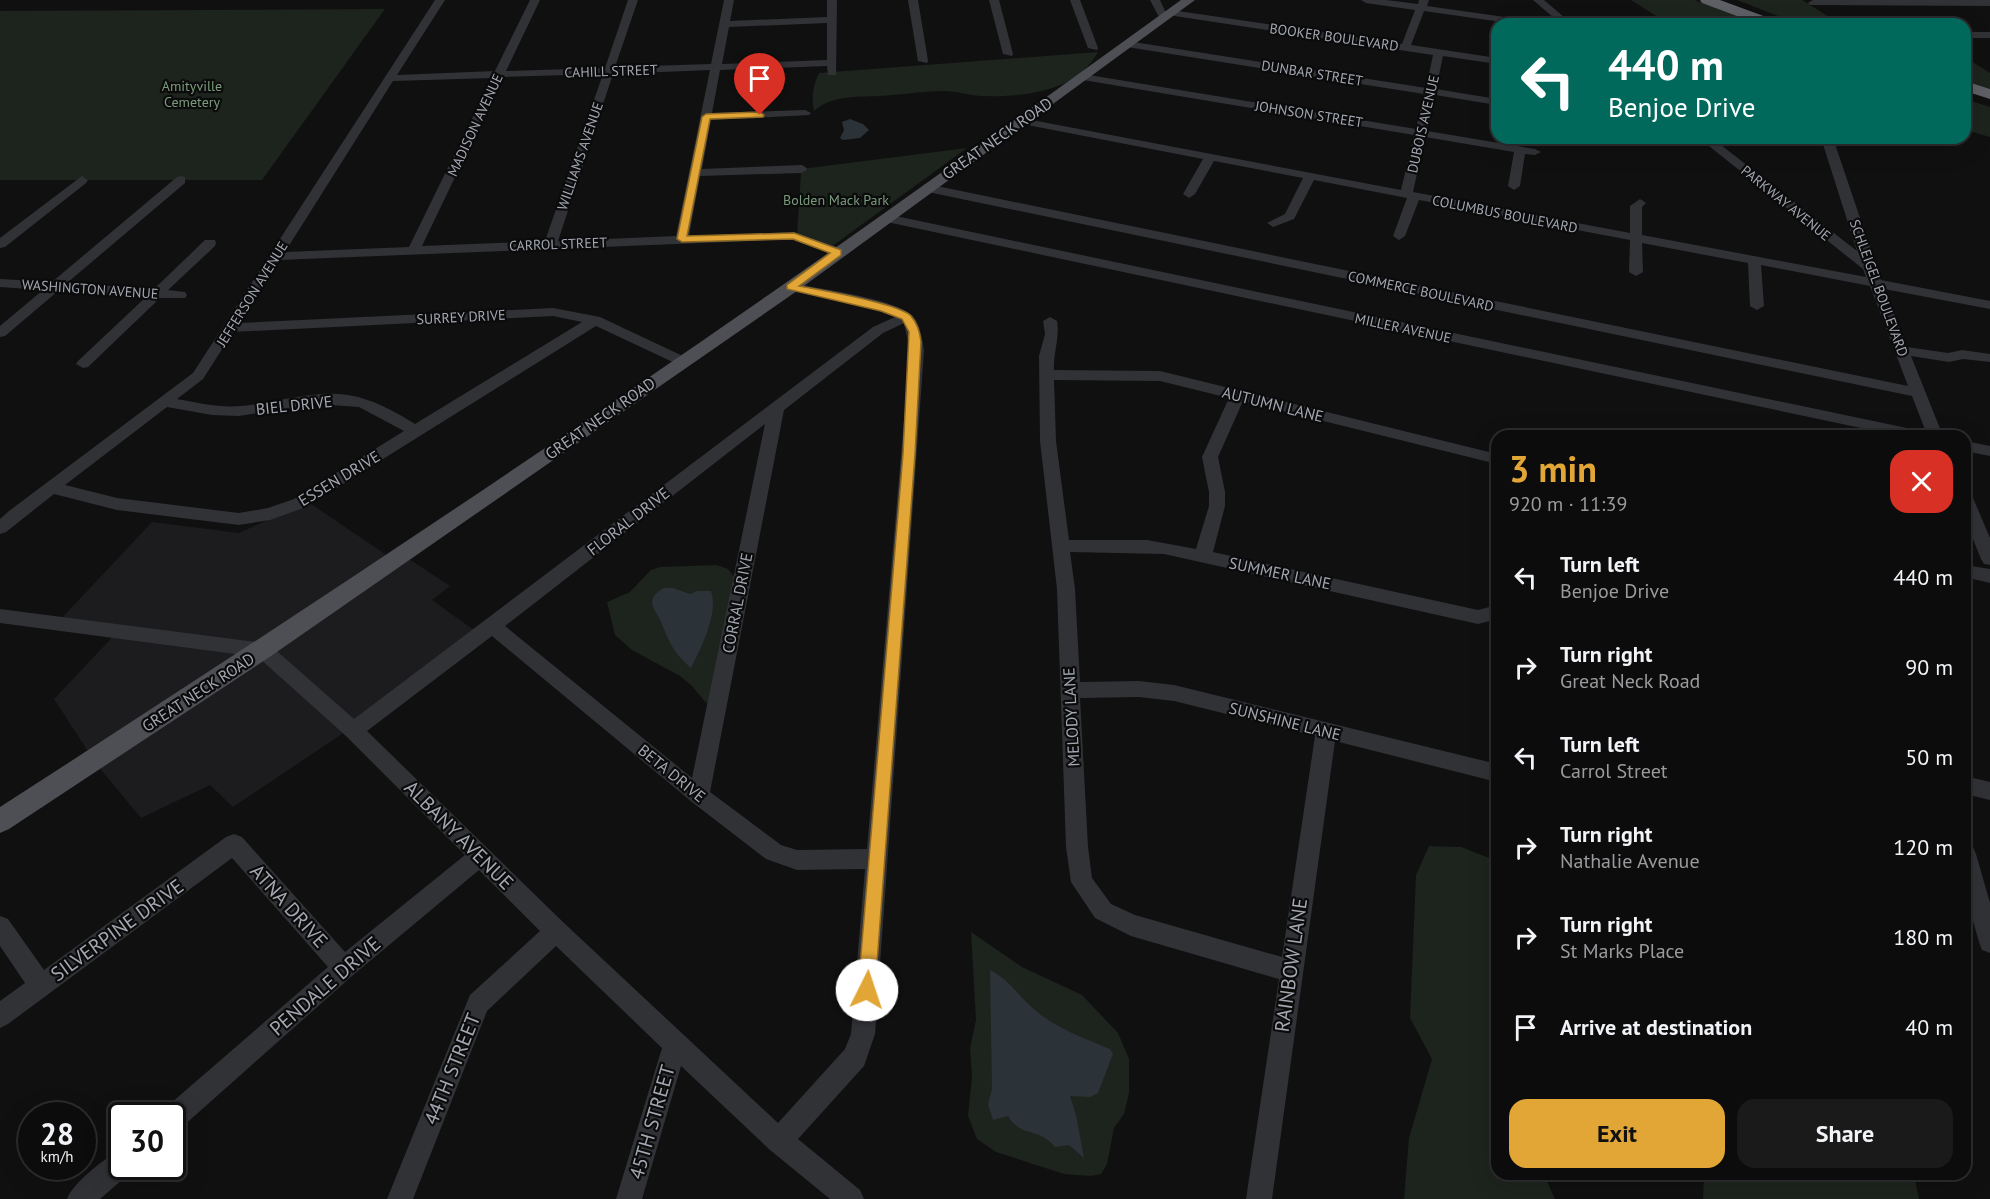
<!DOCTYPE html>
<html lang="en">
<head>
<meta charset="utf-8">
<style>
	body { margin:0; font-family:"PT Sans",sans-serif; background:#1a1a1b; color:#f1f3f6; height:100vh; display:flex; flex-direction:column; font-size:22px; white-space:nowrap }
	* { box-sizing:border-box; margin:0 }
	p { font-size:20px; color:#9a9b9d }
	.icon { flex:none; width:33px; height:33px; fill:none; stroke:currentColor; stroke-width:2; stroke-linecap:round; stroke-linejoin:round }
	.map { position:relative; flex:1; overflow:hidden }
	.sheet { position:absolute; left:1491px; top:430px; width:480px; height:750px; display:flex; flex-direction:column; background:#0c0c0d; border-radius:18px; box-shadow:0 6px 24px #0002,0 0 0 2px #2c2c2e }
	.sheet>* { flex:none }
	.banner { position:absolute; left:1491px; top:18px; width:480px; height:126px; border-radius:18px; box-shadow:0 6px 24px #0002,0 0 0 2px #2c2c2e; background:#00695c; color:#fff; overflow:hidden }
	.speed { position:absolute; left:18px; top:1102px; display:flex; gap:12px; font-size:30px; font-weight:700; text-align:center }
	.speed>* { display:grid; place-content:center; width:78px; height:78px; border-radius:50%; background:#0c0c0d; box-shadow:0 6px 24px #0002,0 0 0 2px #2c2c2e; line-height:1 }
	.speed small { font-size:15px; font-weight:400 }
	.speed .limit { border:3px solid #111; border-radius:9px; background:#fff; color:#111 }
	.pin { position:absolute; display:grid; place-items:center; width:51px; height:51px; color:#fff; margin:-62px -26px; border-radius:50% 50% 50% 0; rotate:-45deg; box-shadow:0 0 6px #0007 }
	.pin .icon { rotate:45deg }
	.me { position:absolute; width:66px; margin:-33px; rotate:4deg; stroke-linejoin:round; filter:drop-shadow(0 0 4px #0008) }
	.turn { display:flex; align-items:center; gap:21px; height:126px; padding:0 18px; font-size:27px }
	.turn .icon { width:78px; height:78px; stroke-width:2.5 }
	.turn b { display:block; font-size:42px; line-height:51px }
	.round { display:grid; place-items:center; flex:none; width:63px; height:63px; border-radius:18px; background:#1a1a1b }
	.overview { display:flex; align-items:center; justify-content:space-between; height:102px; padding:0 18px }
	h1 { font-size:36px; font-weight:700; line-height:45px; color:#e2a637 }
	.primary-button { display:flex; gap:12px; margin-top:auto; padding:12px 18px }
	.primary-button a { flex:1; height:69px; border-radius:18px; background:#e2a637; color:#111; font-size:24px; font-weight:700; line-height:69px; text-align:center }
	.primary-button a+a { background:#1a1a1b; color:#f1f3f6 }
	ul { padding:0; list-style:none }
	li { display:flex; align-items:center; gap:18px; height:90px; padding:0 18px }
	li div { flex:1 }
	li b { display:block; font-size:22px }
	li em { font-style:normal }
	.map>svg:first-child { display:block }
</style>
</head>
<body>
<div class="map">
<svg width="1990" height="1199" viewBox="0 0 1990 1199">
	<rect width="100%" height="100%" fill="#101011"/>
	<polygon fill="#1c1c1e" points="308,502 397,562 406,557 450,586 432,600 485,638 233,807 210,785 141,818 97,765 54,699 120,629 59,621 152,522 239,533"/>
	<g fill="#1d231d">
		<polygon points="1631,0 1695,0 1757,24 1669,24"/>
		<polygon points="1737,0 1802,0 1834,20 1873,19 1881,24 1799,24"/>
		<polygon points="385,9 262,180 0,180 0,11"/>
		<path d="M 1098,52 C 1076,93 1023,97 980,96 C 968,95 956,91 944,91 C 922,91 901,95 879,96 C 857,97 832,95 814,111 C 811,97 813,85 819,73 Z"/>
		<polygon points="1965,57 1990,73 1990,89 1965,81"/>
		<polygon points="1965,99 1990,107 1990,137 1965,130"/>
		<polygon points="967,148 831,247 797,235 801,173 809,168"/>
		<polygon points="717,565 728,569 735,578 715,689 707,704 692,686 680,676 632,650 615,635 607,602 630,592 651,570 660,567"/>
		<polygon points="1429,846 1461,847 1497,861 1497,1174 1544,1175 1555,1199 1404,1199 1409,1138 1432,1059 1410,1018 1416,875"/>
		<polygon points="971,932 1022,967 1082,995 1118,1033 1129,1059 1129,1093 1124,1114 1114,1128 1107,1164 1101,1174 1091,1176 1064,1174 996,1152 977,1139 968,1116 972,1076 970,1048 976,1020"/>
		<polygon points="1704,1175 1914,1175 1919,1199 1703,1199"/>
	</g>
	<g fill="#2b3238">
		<polygon points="850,119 863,124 869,130 860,138 843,140 840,138 844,130 842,122"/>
		<path d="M 664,588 L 673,588 L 690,594 L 697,591 L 711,591 C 719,613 701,648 691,668 C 674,653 670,644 662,624 C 656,608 642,601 664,588 Z"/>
		<path d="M 990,970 C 1009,979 1019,997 1035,1010 C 1057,1029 1084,1038 1110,1049 L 1113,1054 L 1098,1093 L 1090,1097 L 1070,1096 L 1076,1115 L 1084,1158 L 1069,1145 L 1055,1147 C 1038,1126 1022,1139 1008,1116 L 993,1120 L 988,1104 L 992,1089 Z"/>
	</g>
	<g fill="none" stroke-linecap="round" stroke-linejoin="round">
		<g fill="#313236" fill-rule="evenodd">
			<path d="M 435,0 L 445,0 L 397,75 L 495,71 L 530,0 L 540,0 L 506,71 L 605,68 L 628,0 L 638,0 L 615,67 L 711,64 L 724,0 L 734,0 L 730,21 L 827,17 L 827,0 L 837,0 L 836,75 L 828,75 L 827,66 L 720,70 L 712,113 L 805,110 L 811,113 L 809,115 L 711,120 L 702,169 L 802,165 L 808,169 L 802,173 L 700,176 L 689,236 L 794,232 L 843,249 L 845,252 L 838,256 L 793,240 L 774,240 L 279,260 L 239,323 L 553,308 L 600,317 L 687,358 L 689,361 L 682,365 L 677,364 L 596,326 L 306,507 L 270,520 L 239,525 L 117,510 L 54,494 L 6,532 L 0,534 L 0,519 L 9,511 L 193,373 ZM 827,23 L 827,60 L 722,64 L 729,27 ZM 710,70 L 676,236 L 558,241 L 613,74 ZM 603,74 L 545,241 L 422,246 L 503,77 ZM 492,78 L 409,247 L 285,252 L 393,81 ZM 553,316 L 582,322 L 415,424 C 394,411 373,399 348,395 C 312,390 277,403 242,406 C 220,408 198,403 177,399 L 203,379 L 233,332 ZM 316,404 L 359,407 L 404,431 L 294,499 L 268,508 L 239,513 L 117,498 L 65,485 L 167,407 L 212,415 L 239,416 Z"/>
			<polygon points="908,0 918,0 928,61 927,63 918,61"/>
			<polygon points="989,0 999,0 1013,54 1012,56 1003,54"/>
			<polygon points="1070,0 1080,0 1098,48 1097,50 1088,48"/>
			<polygon points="1150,0 1160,0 1166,13 1171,10 1402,44 1415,10 1366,3 1361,0 1386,0 1418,4 1419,0 1429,0 1427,6 1540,22 1542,24 1516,24 1424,11 1411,45 1497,58 1497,64 1443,56 1436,89 1497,99 1497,105 1435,95 1427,131 1535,149 1541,152 1535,155 1525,154 1520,186 1514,190 1508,186 1514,152 1425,137 1413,192 1630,233 1630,206 1640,199 1646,203 1642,207 1642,235 1866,277 1863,269 1699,138 1712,138 1857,251 1821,138 1833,138 1881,280 1990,301 1990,309 1884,289 1907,347 1948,353 1962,350 1990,354 1990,362 1963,359 1949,362 1911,356 1943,436 1899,436 882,221 880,218 882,215 886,214 1926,432 1912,396 923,191 923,185 927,184 1908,386 1870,286 1761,265 1764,306 1757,310 1750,306 1748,263 1642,243 1643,272 1636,276 1629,272 1630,240 1419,200 1405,236 1399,240 1393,236 1407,198 1314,180 1294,219 1273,227 1267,223 1285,214 1303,178 1214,161 1195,194 1189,198 1183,194 1203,159 1017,123 1015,121 1021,118 1401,190 1414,135 1083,80 1078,77 1083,74 1416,129 1424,94 1127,47 1122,44 1127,41 1426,88 1433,55 1168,15 1167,19 1164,20 1159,17"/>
			<polygon points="1533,0 1544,0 1572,24 1561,24"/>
			<polygon points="1813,0 1990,0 1990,6 1810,5 1808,3"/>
			<rect x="1965" y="32" width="25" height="6"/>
			<polygon points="82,176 88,180 86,183 5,247 0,248 0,238"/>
			<polygon points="181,176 185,177 185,183 67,283 154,289 205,240 215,240 216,243 215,246 168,290 185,292 187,295 185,298 160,298 88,367 83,368 76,364 78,361 146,297 58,291 5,336 0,337 0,326 43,290 0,287 0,279 52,282 177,177"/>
			<path d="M 791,283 C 816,288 897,299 913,316 C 921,326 922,339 924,351 L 875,1034 L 864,1066 L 798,1139 L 860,1190 L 864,1199 L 830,1199 L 770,1150 L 681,1066 L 642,1199 L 616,1199 L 662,1048 L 556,946 L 487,1011 L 413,1199 L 387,1199 L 470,995 L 540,931 L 479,870 L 352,976 L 181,1128 L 172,1131 L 172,1116 L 161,1116 L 163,1110 L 328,967 L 232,858 L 8,1024 L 0,1028 L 0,1001 L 25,983 L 0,946 L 0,916 L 8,919 L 44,970 L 226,837 L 234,834 L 242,837 L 345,952 L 465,855 L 346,736 L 258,657 L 0,623 L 0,609 L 263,643 L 270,645 L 354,719 L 873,327 L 895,317 L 865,306 L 786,290 L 784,287 L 786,284 ZM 904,323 L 910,351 L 867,849 L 797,850 L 781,845 L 710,792 L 784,410 L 883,333 ZM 765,424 L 692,778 L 505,626 ZM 492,636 L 692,802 L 766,859 L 797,870 L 865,869 L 851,1034 L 845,1049 L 778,1123 L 564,923 L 367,731 Z"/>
			<path d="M 1050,317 L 1057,321 C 1060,338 1053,353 1054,370 L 1160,371 L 1497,454 L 1497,464 L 1243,401 L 1218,457 L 1225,492 L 1225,506 L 1213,552 L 1478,610 L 1497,605 L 1497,619 L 1478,624 L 1164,554 L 1070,552 L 1075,589 L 1080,682 L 1139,681 L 1174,685 L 1497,764 L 1497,782 L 1335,741 L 1272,1199 L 1246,1199 L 1279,979 L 1131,936 L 1095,918 L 1071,882 L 1066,847 L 1057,589 L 1040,441 L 1039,356 L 1045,334 L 1043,321 ZM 1054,380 L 1160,381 L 1229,398 L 1202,457 L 1209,492 L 1209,506 L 1196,549 L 1147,540 L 1069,540 L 1056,441 ZM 1139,697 L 1174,701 L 1315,736 L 1282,957 L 1135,915 L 1111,904 L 1092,878 L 1088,847 L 1080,698 Z"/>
			<polygon points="1965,441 1990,446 1990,456 1965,451"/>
			<polygon points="1965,492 1971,494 1973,498 1990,538 1990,565 1984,564 1981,559 1965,519"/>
			<polygon points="1965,565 1990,569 1990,583 1965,577"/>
			<polygon points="1965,776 1990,782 1990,800 1965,794"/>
			<polygon points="1965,844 1973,847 1976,854 1990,903 1990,953 1982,950 1979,942 1965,893"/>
			<path d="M 122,1150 L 122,1167 L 133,1167 L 131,1172 L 100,1199 L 67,1199 C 73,1183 105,1157 122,1150 Z"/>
		</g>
		<path fill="#4e4f55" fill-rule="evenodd" d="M 1181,0 L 1195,0 L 797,291 L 271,656 L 9,829 L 0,833 L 0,807 C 264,637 526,464 784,284 C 917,191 1049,95 1181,0 Z"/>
		<g fill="#5e6066" fill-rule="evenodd">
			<polygon points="1700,0 1720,0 1777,21 1779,24 1758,24 1702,3"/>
			<polygon points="1965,81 1990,89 1990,99 1965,91"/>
		</g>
	</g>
	<path fill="#e2a637" stroke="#936c24" stroke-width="1.5" d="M 760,112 L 764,115 L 763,117 L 710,119 L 687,236 L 794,233 L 841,250 L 841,255 L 799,286 C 820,290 898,303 911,316 C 917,323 920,333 921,342 L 915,454 L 875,990 L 873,997 L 867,999 L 860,997 L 858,990 L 903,454 L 909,332 L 902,319 L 881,311 L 787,289 L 787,285 L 830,253 L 793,239 L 682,242 L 677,239 L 702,117 L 706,114 Z"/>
	<g text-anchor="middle" stroke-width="4.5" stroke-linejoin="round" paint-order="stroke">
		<g font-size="14" fill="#a2a7b1" stroke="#0b0b0c">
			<text transform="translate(1334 37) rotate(8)" y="5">BOOKER BOULEVARD</text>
			<text transform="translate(611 71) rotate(-2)" y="5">CAHILL STREET</text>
			<text transform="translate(1312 73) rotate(9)" y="5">DUNBAR STREET</text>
			<text transform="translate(1309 114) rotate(9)" y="5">JOHNSON STREET</text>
			<text transform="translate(1423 124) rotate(-77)" y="5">DUBOIS AVENUE</text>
			<text transform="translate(475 125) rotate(-65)" y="5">MADISON AVENUE</text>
			<text transform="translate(580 156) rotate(-71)" y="5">WILLIAMS AVENUE</text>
			<text transform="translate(1786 203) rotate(39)" y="5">PARKWAY AVENUE</text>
			<text transform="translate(1505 214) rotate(11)" y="5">COLUMBUS BOULEVARD</text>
			<text transform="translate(558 244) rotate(-2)" y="5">CARROL STREET</text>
			<text transform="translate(1879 288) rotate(70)" y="5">SCHLEIGEL BOULEVARD</text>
			<text transform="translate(90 289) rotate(4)" y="5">WASHINGTON AVENUE</text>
			<text transform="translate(1421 291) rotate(12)" y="5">COMMERCE BOULEVARD</text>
			<text transform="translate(252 294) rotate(-58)" y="5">JEFFERSON AVENUE</text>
			<text transform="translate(461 317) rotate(-3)" y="5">SURREY DRIVE</text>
			<text transform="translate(1403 328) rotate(12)" y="5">MILLER AVENUE</text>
		</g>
		<g font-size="14" fill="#7a9b7c" stroke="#0b0b0c">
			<text x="192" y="91">Amityville<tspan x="192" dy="16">Cemetery</tspan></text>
			<text x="836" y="205">Bolden Mack Park</text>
		</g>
		<g font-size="16" fill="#a2a7b1" stroke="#0b0b0c">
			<text transform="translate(997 138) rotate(-35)" y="6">GREAT NECK ROAD</text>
			<text transform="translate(1273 404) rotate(14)" y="6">AUTUMN LANE</text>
			<text transform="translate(294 405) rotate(-6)" y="6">BIEL DRIVE</text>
			<text transform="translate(600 418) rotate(-35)" y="6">GREAT NECK ROAD</text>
			<text transform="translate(339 478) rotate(-31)" y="6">ESSEN DRIVE</text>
			<text transform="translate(628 521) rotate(-38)" y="6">FLORAL DRIVE</text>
			<text transform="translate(1280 573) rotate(12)" y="6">SUMMER LANE</text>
			<text transform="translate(737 603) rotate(-79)" y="6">CORRAL DRIVE</text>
			<text transform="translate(198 692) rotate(-33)" y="6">GREAT NECK ROAD</text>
			<text transform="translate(1071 717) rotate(-93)" y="6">MELODY LANE</text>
			<text transform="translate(1285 721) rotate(14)" y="6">SUNSHINE LANE</text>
			<text transform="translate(672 773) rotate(39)" y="6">BETA DRIVE</text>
		</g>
		<g font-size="20" fill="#a2a7b1" stroke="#0b0b0c">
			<text transform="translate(459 835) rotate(45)" y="7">ALBANY AVENUE</text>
			<text transform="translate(289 906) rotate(48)" y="7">ATNA DRIVE</text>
			<text transform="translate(117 930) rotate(-36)" y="7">SILVERPINE DRIVE</text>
			<text transform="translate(1291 965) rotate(-82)" y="7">RAINBOW LANE</text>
			<text transform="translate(325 986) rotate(-41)" y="7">PENDALE DRIVE</text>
			<text transform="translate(452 1069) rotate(-68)" y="7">44TH STREET</text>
			<text transform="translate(652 1122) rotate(-74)" y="7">45TH STREET</text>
		</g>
	</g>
</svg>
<div class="speed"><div>28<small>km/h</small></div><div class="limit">30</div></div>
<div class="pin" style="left:760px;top:115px;background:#d93025"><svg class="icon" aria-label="arrive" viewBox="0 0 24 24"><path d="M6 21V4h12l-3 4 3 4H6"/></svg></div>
<svg class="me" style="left:867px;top:990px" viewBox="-20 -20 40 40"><circle r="19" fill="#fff"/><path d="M0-13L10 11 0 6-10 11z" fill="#e2a637"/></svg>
<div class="banner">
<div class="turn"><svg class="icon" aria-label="left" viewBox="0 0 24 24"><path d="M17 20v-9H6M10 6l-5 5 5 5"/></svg><div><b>440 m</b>Benjoe Drive</div></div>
</div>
<section class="sheet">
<div class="overview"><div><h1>3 min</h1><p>920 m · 11:39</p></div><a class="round" style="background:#d93025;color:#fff"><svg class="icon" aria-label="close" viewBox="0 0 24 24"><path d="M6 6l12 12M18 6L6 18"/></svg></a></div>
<ul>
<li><svg class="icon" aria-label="left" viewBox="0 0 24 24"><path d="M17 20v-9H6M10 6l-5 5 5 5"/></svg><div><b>Turn left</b><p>Benjoe Drive</p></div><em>440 m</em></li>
<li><svg class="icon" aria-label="right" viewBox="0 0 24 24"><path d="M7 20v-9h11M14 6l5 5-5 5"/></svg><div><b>Turn right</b><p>Great Neck Road</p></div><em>90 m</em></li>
<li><svg class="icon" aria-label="left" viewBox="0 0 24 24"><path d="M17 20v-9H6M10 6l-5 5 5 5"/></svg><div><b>Turn left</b><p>Carrol Street</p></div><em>50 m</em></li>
<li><svg class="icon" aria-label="right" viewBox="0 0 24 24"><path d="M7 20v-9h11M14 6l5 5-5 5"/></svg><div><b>Turn right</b><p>Nathalie Avenue</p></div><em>120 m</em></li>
<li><svg class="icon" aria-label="right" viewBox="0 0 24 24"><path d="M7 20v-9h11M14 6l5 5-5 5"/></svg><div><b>Turn right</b><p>St Marks Place</p></div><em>180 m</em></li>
<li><svg class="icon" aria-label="arrive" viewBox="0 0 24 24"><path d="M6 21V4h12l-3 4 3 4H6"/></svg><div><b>Arrive at destination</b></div><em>40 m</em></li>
</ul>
<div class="primary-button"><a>Exit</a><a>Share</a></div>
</section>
</div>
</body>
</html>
